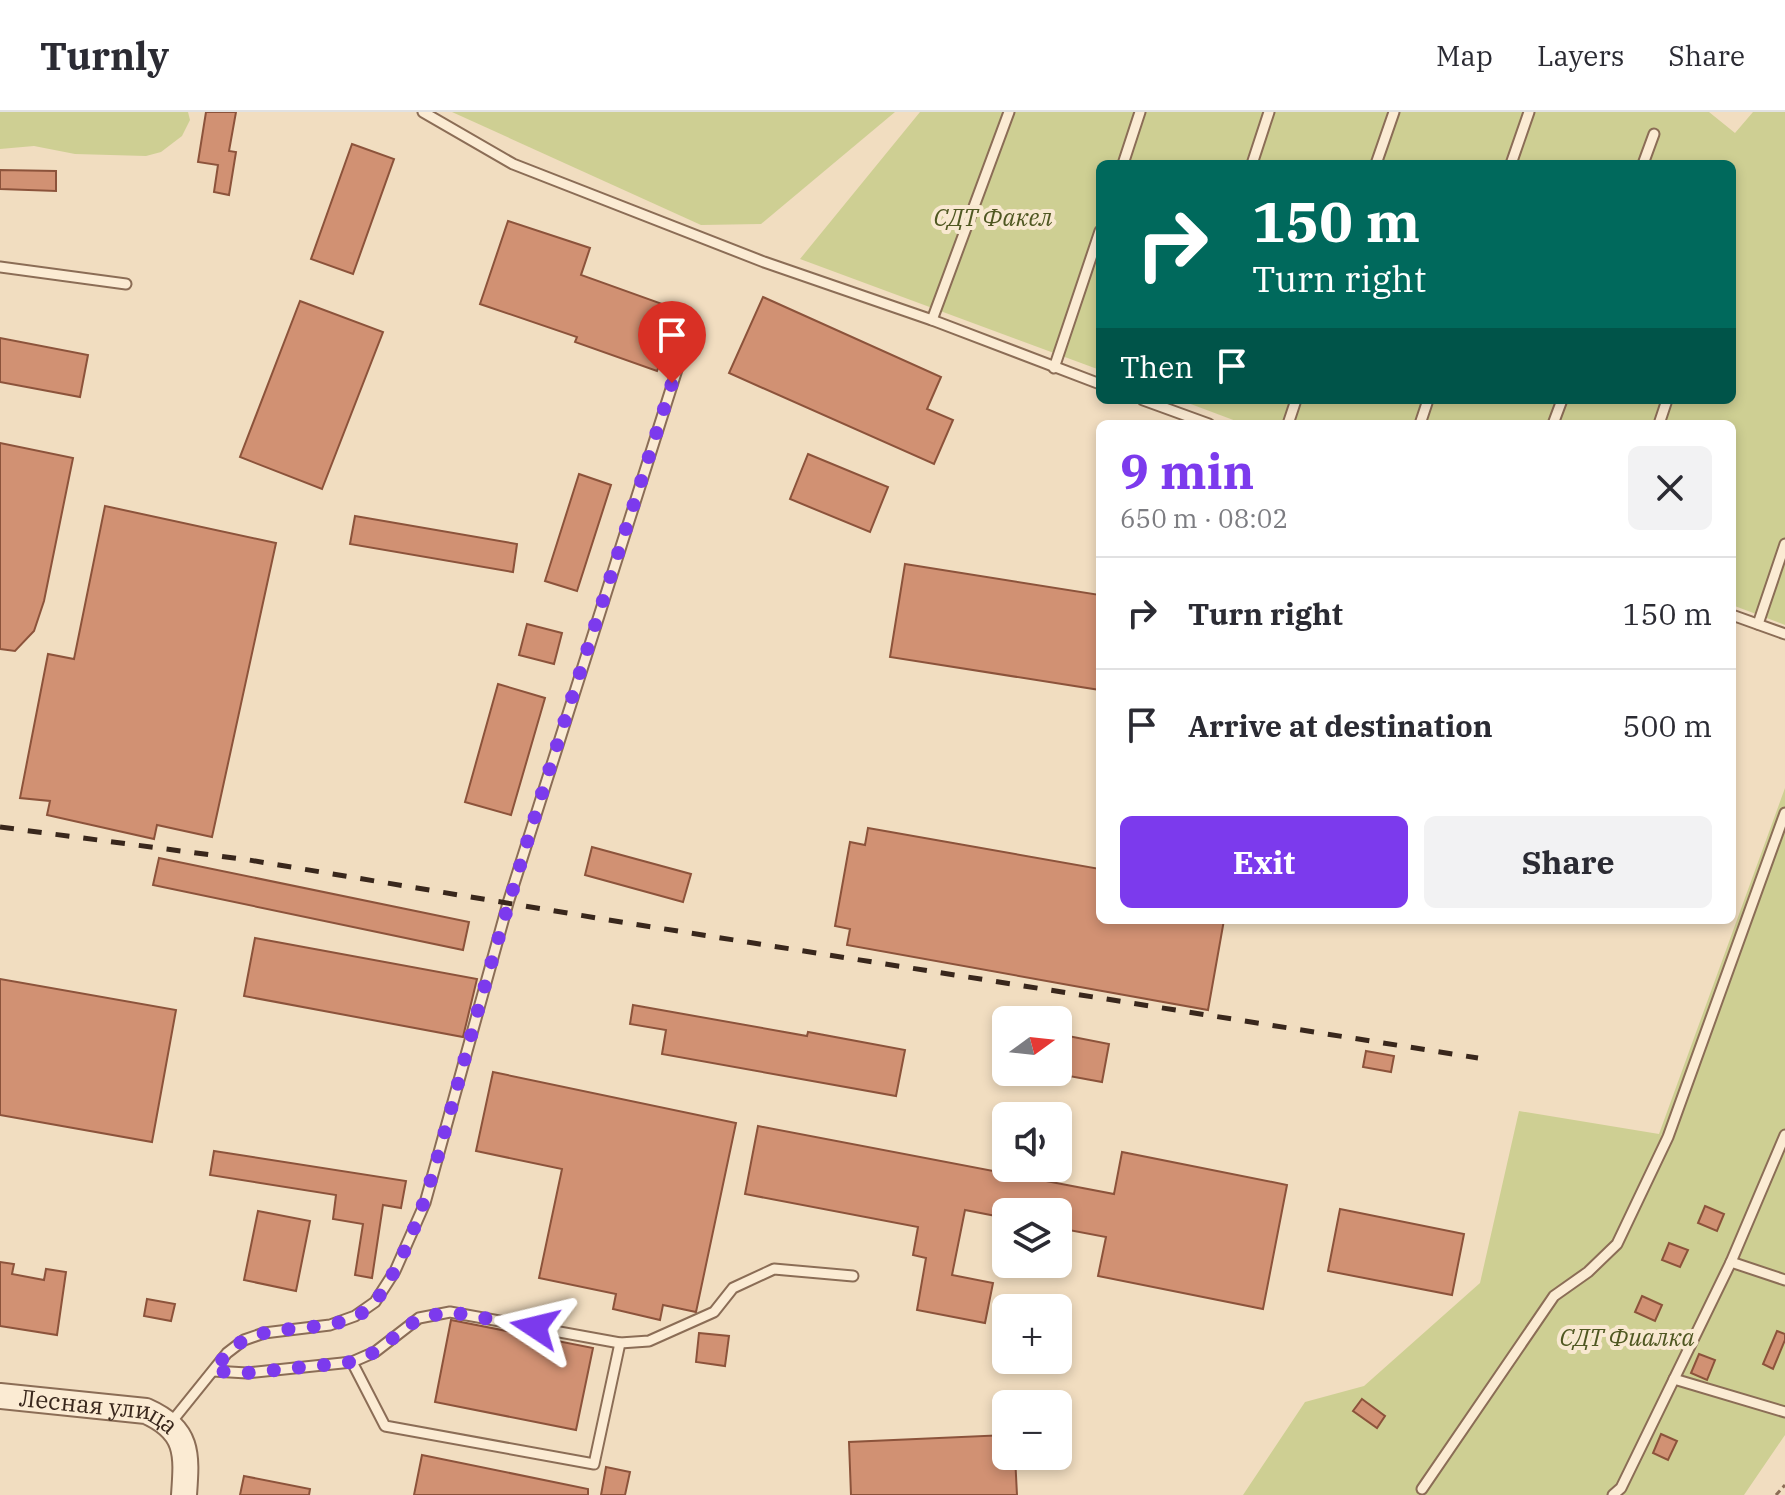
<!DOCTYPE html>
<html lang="en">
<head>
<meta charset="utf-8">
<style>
	body { margin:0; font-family:"IBM Plex Serif",serif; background:#f2f2f3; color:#2b2b33; height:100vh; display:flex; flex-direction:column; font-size:30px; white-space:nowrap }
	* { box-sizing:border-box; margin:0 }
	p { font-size:26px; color:#7c7c81 }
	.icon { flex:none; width:44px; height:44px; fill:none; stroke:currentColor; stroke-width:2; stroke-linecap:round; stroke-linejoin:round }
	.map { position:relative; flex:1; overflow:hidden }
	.side { position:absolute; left:1096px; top:308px; width:640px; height:504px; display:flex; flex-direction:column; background:#fff; border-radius:12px; box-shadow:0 4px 12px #0003 }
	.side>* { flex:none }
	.hud { position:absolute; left:1096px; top:48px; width:640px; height:244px; border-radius:12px; box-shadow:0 4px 12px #0003; background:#00695c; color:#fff; overflow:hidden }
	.needle { width:52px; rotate:75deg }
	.tools { position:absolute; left:992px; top:894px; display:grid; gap:16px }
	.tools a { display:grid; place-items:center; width:80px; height:80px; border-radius:12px; background:#fff; box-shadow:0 4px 12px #0003; font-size:40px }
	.pin { position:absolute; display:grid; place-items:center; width:68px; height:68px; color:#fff; margin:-82px -34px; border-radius:50% 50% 50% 0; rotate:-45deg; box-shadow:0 0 8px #0007 }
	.pin .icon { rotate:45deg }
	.me { position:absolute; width:88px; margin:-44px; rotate:280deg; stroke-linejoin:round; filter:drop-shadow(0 0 6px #0008) }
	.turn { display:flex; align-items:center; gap:28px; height:168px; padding:0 24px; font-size:36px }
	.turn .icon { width:104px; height:104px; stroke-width:2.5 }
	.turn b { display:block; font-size:56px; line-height:68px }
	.then { display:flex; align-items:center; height:76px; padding:0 24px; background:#0003; gap:16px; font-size:30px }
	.round { display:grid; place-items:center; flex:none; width:84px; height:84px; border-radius:12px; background:#f2f2f3 }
	.headline { display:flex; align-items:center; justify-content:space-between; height:136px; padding:0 24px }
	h1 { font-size:48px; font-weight:700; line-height:60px; color:#7c3aed }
	.button { display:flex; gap:16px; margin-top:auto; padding:16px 24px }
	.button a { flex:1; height:92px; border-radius:12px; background:#7c3aed; color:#fff; font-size:32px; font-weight:700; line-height:92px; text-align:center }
	.button a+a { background:#f2f2f3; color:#2b2b33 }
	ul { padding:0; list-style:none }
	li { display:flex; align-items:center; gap:24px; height:112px; padding:0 24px; border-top:2px solid #e1e1e2 }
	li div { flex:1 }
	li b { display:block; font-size:30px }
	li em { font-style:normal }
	header { display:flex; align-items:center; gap:48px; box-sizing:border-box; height:112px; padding:0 40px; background:#fff; border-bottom:2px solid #e1e1e2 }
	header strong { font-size:38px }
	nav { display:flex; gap:44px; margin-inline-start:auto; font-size:28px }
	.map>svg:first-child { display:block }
</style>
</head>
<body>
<header>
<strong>Turnly</strong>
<nav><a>Map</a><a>Layers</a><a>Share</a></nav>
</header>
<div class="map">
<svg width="1785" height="1383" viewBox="0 0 1785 1383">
	<rect width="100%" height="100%" fill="#f1ddc0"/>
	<g fill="#cecf93">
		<polygon points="0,0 188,0 190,8 182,24 161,40 146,44 75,42 34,34 0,37"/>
		<polygon points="452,0 895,0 761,112 701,113"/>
		<polygon points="920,0 1709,0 1735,21 1753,0 1785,0 1785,513 1732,493 1732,312 1244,312 1180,288 1732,288 1732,52 1100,52 1100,258 800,147"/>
		<polygon points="1785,676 1785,1323 1744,1383 1243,1383 1305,1290 1364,1274 1480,1171 1519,999 1659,1022"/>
	</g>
	<g fill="#d19173" stroke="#8c533b" stroke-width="2">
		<polygon points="206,0 236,0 229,39 236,40 229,83 214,80 218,53 198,50"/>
		<polygon points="352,32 394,47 353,162 311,147"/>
		<polygon points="0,58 56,59 56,79 0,77"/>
		<polygon points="508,109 590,136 581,163 679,198 657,259 575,230 577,225 480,192"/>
		<polygon points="763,185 941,265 927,297 953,308 934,352 729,261"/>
		<polygon points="300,189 383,220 322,377 240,345"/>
		<polygon points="0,226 88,243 80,285 0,270"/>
		<polygon points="0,331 73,346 44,489 34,519 15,539 0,537"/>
		<polygon points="808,342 888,375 870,420 790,387"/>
		<polygon points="579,362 611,373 577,479 545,469"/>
		<polygon points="105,394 276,431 212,725 157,713 154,727 47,703 50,689 20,686 48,542 74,547"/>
		<polygon points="355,404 517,432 513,460 350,432"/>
		<polygon points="905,452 1100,483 1100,578 890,545"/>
		<polygon points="527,512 562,521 554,552 519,543"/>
		<polygon points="498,572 545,586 511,703 465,690"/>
		<polygon points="868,716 1100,757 1100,808 1224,808 1208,898 847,833 850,817 835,814 850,730 865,733"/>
		<polygon points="592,735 691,762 683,790 585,763"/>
		<polygon points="159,746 469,810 463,838 153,773"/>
		<polygon points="255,826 477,867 463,925 244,884"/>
		<polygon points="0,867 176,898 152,1030 0,1003"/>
		<polygon points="633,893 807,924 808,920 905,938 896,984 662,942 666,918 630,912"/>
		<polygon points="1058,922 1109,932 1102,970 1058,962"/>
		<polygon points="1366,939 1394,944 1391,960 1363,955"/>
		<polygon points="493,960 736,1011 696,1200 663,1193 660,1208 613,1197 616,1182 539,1166 562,1057 476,1039"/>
		<polygon points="758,1014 1114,1082 1122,1040 1287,1073 1263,1197 1098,1164 1106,1125 1058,1116 1058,1100 1006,1100 1006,1106 965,1098 952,1163 993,1171 985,1211 917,1198 926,1146 913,1143 918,1115 745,1082"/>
		<polygon points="214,1039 406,1069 401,1096 383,1093 372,1166 355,1163 363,1112 333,1107 336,1083 210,1063"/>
		<polygon points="1705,1094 1724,1102 1717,1119 1698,1111"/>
		<polygon points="1340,1097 1464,1122 1452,1183 1328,1159"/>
		<polygon points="258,1099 310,1109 296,1179 244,1168"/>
		<polygon points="1669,1131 1688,1138 1680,1155 1662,1148"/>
		<polygon points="0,1150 14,1152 12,1162 44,1168 46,1157 66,1160 57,1223 0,1214"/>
		<polygon points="1642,1184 1662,1193 1655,1209 1635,1200"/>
		<polygon points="147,1187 175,1192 171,1209 144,1204"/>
		<polygon points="451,1208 593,1236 576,1318 435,1290"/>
		<polygon points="1777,1219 1785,1222 1785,1228 1773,1257 1763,1252"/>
		<polygon points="699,1221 729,1224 725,1254 696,1250"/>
		<polygon points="1699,1242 1715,1248 1707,1268 1691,1261"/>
		<polygon points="1362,1287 1385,1304 1377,1316 1353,1299"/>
		<polygon points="1661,1322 1677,1329 1668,1348 1653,1341"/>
		<polygon points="1006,1323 1006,1344 1015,1344 1017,1383 851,1383 849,1330"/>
		<polygon points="422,1343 588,1377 588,1383 414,1383"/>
		<polygon points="606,1355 630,1360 625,1383 601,1383"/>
		<polygon points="244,1364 310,1377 309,1383 240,1383"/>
	</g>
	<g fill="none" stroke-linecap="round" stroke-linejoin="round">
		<defs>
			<g id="service">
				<polyline points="423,0 513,52 764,150 932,208 1100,272"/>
				<polyline points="1123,52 1140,0"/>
				<polyline points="1252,52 1269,0"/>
				<polyline points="1376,52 1394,0"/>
				<polyline points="1511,52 1529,0"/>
				<polyline points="1643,52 1654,22"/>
				<polyline points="0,155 126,172"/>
				<polyline points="932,208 1009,0"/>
				<polyline points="1054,256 1100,119"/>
				<polyline points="1143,288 1209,312"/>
				<polyline points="1288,312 1296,288"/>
				<polyline points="1420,312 1428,288"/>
				<polyline points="1553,312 1562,288"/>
				<polyline points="1659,312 1667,288"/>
				<polyline points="1732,503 1785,522"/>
				<polyline points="1758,512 1785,432"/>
				<polyline points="1731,1150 1785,1168"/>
				<polyline points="352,1250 385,1314 594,1352 620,1231"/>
				<polyline points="213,1259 247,1261 352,1250 375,1240 419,1206 450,1200 620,1231 649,1229 714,1200 733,1176 774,1157 853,1164"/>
				<polyline points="1674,1267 1785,1300"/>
				<polyline points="169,1313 227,1241 244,1228 264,1221 330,1213 355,1204 375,1190 395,1159 425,1091 508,791 682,242"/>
				<polyline points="1422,1377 1554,1184 1588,1160 1617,1132 1668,1025 1785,701"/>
				<polyline points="1613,1383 1621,1376 1731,1150 1785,1023"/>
			</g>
			<g id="tertiary">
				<path id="s1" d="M 0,1284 L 146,1299 C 189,1318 187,1342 184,1383"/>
			</g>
		</defs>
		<use href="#service" stroke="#8b6d56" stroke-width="13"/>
		<use href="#tertiary" stroke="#8b6d56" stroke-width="28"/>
		<polyline stroke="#8b6d56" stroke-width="3" stroke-dasharray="6 4" stroke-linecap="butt" points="1776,1383 1785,1373"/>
		<use href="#service" stroke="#fbebd3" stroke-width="9"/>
		<use href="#tertiary" stroke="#fbebd3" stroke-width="24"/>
		<polyline stroke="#39271c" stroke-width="5" stroke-dasharray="14 14" stroke-linecap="butt" points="0,715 249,748 627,811 1478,946"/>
	</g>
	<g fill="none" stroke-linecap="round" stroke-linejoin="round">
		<path stroke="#7c3aed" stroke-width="14" stroke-dasharray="0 25.2" d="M 535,1215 L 450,1200 L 419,1206 L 375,1240 L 352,1250 L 247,1261 L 213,1259 C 222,1248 230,1236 243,1229 C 281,1207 349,1227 378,1186 C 416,1130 432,1065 450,1001 C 469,931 488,860 509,791 C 560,617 618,445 672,271"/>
	</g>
	<g text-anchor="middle" stroke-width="8" stroke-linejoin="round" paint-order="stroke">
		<g font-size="24" font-style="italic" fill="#4f5721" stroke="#f8e8d0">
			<text x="993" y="114">СДТ Факел</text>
			<text x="1627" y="1234">СДТ Фиалка</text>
		</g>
		<g font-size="24" fill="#39271c" stroke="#f8e8d0">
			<text dy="8" stroke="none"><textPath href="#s1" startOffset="100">Лесная улица</textPath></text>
		</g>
	</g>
</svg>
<div class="tools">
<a><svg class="needle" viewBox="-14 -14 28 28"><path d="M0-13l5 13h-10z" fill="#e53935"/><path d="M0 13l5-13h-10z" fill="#7c7c81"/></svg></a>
<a><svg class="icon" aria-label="sound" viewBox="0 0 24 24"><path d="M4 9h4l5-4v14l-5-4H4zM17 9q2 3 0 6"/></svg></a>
<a><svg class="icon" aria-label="layers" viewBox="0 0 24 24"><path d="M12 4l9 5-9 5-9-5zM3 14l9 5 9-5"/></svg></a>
<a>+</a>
<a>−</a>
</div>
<div class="pin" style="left:672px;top:271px;background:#d93025"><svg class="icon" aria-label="arrive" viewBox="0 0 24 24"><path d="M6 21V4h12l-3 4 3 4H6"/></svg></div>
<svg class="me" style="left:535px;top:1215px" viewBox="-20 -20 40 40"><path d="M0-17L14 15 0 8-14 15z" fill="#7c3aed" stroke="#fff" stroke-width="4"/></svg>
<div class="hud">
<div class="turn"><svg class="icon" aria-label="right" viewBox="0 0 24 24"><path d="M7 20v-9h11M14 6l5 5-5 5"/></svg><div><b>150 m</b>Turn right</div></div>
<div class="then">Then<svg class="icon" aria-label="arrive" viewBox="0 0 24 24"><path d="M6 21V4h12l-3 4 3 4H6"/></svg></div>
</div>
<section class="side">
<div class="headline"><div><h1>9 min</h1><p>650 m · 08:02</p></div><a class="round"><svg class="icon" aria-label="close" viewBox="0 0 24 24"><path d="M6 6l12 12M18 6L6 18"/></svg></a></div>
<ul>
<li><svg class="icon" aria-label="right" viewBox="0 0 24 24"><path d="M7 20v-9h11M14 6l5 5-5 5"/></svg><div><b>Turn right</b></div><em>150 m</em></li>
<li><svg class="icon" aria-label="arrive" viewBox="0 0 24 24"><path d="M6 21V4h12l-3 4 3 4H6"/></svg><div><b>Arrive at destination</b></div><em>500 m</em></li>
</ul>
<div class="button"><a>Exit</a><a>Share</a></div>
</section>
</div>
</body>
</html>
